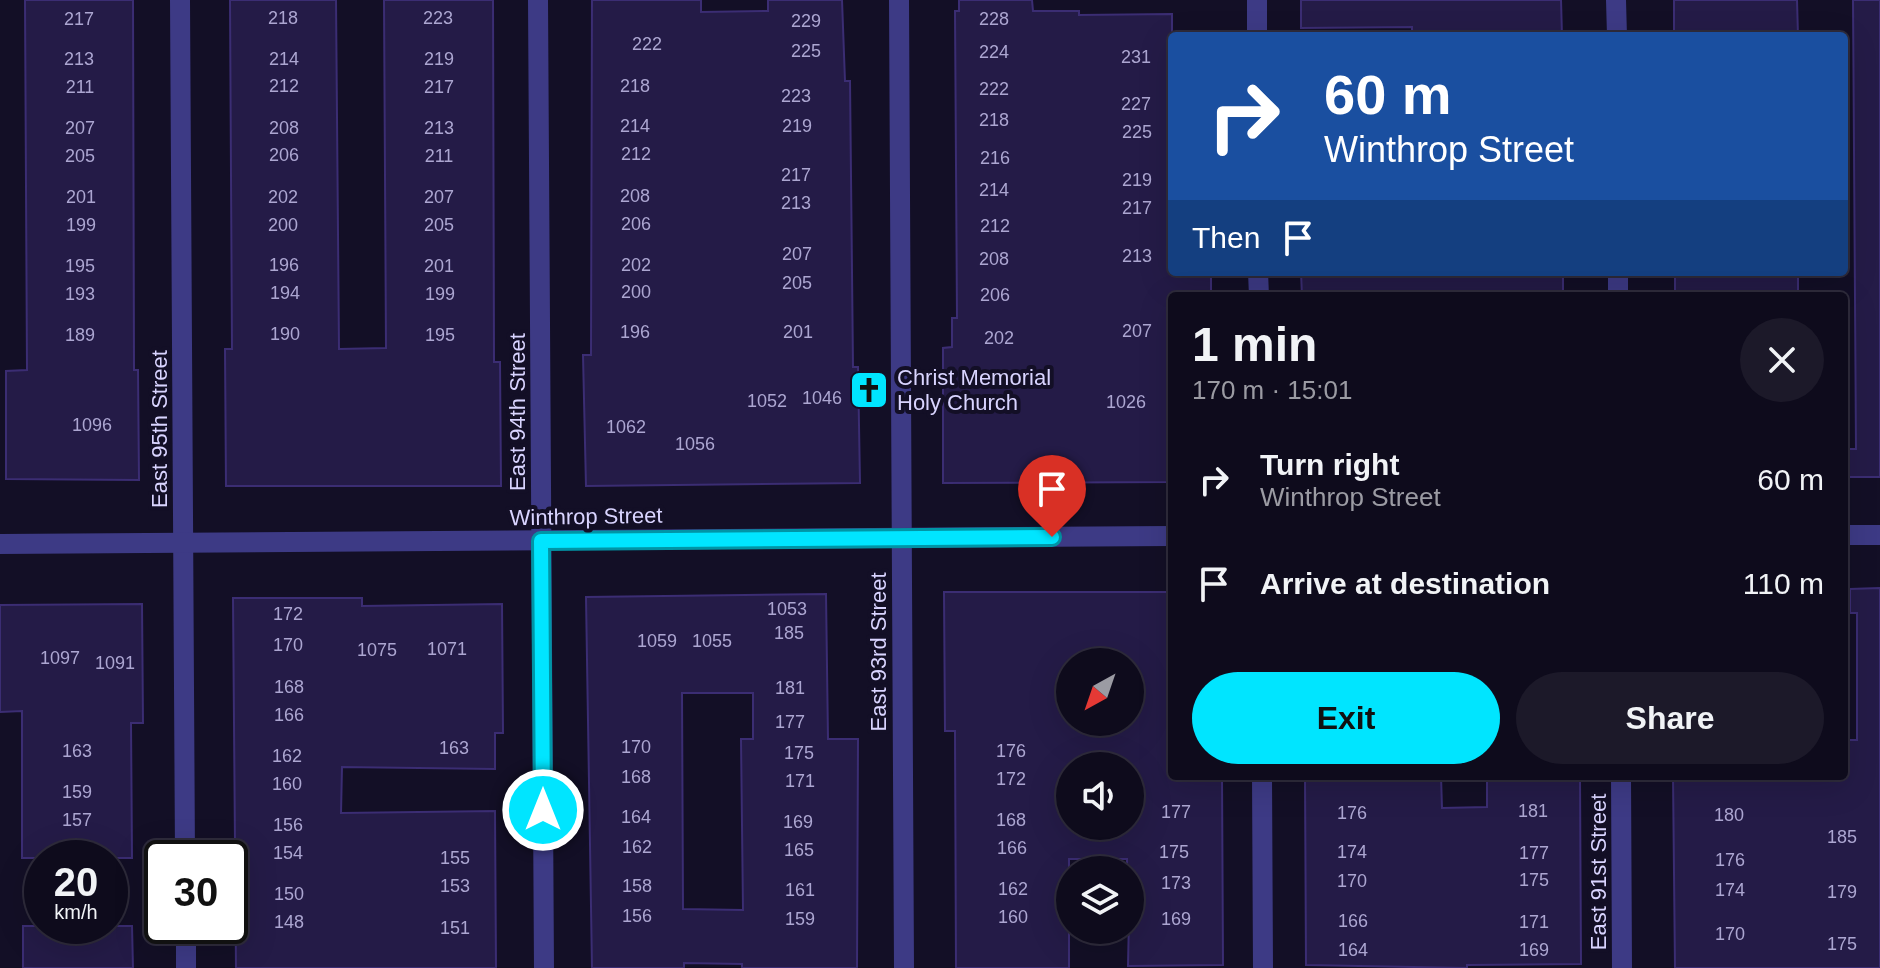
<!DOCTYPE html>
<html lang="en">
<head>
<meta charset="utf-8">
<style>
	body { margin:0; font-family:Arial,sans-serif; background:#1c1929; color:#f1f3f6; height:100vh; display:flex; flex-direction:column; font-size:30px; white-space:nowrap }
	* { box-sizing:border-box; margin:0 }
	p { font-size:26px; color:#9b9ba3 }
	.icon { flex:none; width:44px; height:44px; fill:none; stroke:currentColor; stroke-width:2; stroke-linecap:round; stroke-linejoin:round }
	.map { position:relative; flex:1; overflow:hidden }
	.panel { position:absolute; left:1168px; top:292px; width:680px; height:488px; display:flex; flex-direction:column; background:#0e0b1c; border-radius:8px; box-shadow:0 8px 32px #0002,0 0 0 2px #2e2b3b }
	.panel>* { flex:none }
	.hud { position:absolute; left:1168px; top:32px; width:680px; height:244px; border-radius:8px; box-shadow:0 8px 32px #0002,0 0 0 2px #2e2b3b; background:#1a4fa0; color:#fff; overflow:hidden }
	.needle { width:52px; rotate:220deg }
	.controls { position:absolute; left:1056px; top:648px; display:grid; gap:16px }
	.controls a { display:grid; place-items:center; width:88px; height:88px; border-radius:50%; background:#0e0b1c; box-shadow:0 8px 32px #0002,0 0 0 2px #2e2b3b; font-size:40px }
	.speed { position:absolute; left:24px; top:840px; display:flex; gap:16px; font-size:40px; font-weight:700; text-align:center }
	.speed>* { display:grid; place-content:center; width:104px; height:104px; border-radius:50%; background:#0e0b1c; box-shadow:0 8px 32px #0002,0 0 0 2px #2e2b3b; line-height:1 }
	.speed small { font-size:20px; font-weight:400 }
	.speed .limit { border:4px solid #111; border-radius:12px; background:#fff; color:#111 }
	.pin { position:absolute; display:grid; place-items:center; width:68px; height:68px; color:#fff; margin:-82px -34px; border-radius:50% 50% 50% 0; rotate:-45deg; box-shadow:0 0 8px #0007 }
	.pin .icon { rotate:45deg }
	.me { position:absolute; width:88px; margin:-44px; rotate:0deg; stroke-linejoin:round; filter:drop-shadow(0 0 6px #0008) }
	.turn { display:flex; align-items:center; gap:28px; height:168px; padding:0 24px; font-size:36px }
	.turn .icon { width:104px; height:104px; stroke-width:2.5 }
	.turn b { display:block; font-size:56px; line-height:68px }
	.then { display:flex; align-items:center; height:76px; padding:0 24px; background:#0003; gap:16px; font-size:30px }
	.round { display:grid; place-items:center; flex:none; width:84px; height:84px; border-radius:42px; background:#1c1929 }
	.headline { display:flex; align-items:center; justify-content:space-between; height:136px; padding:0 24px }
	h1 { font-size:48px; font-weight:700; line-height:60px }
	.action { display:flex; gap:16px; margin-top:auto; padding:16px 24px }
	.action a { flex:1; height:92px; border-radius:48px; background:#00e5ff; color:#111; font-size:32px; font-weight:700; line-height:92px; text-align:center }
	.action a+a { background:#1c1929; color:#f1f3f6 }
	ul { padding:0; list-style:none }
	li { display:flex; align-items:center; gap:24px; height:104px; padding:0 24px }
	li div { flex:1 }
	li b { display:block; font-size:30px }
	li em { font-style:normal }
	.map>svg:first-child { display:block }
</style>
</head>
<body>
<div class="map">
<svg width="1880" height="968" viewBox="0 0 1880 968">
	<rect width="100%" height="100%" fill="#130f26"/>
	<g fill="#241b47" stroke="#3b2d73" stroke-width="2" fill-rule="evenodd">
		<polygon points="25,0 133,0 134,370 138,370 139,480 6,479 6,371 27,370"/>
		<polygon points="230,0 336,0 339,349 386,348 384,0 493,0 494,362 500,362 501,486 226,486 225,349 232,349"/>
		<polygon points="592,0 701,0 701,12 768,11 768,0 842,0 845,81 850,81 853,367 858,367 860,483 586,486 583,355 591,355"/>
		<polygon points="959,0 1032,0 1033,11 1079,11 1079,15 1172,14 1172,272 1211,272 1211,296 1172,296 1172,482 943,483 943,348 952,347 952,318 957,318 955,11 959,11"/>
		<polygon points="1301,0 1561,0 1562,36 1412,36 1412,27 1301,28"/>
		<polygon points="1674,0 1797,0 1798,36 1674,36"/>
		<polygon points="1853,0 1880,0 1880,477 1849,477 1849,449 1856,449"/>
		<polygon points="1301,272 1563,272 1563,296 1302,296"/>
		<rect x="1675" y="272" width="123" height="24"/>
		<polygon points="1880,588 1880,968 1675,968 1673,776 1844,776 1844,740 1857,740 1857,613 1850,613 1850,589"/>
		<path d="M 944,592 L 1172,592 L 1172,776 L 1222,776 L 1223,965 L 1128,966 L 1130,870 L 1127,870 L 1127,859 L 1069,859 L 1069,968 L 956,968 L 955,731 L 945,731 ZM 1067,662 L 1130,662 L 1130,722 L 1067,722 ZM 1067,766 L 1130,766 L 1130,826 L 1068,826 Z"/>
		<path d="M 826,594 L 828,739 L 858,739 L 857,968 L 742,968 L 742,964 L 684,963 L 684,968 L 592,968 L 586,597 ZM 682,693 L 753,693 L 753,739 L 741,739 L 743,910 L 683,909 Z"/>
		<polygon points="233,598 362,598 362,606 502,604 503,733 495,733 495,769 342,767 341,813 495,811 496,968 236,968"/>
		<polygon points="142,604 143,723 131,723 132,858 22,858 22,711 0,712 0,605"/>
		<polygon points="1305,776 1441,776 1442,808 1487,807 1487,776 1580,776 1581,964 1467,965 1467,968 1306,965"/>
		<polygon points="23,926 132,926 133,968 23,968"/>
	</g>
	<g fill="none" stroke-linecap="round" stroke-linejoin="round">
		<g stroke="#3d3a85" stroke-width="20">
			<polyline points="180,0 185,858"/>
			<polyline points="538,0 544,968"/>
			<polyline points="899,0 904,968"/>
			<polyline points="1257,0 1257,36"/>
			<polyline points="1616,0 1617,36"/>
			<polyline points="1258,272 1259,296"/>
			<polyline points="1618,272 1618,296"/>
			<polyline points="1844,535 1880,535"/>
			<polyline points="0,544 1172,536"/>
			<polyline points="1262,776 1263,968"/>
			<polyline points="1621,776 1622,968"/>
			<polyline points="186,926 186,968"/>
		</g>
	</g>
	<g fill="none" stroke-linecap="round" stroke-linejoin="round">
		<defs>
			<polyline id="route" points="543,810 541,541 1052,537"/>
		</defs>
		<use href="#route" stroke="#0095a6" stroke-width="20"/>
		<use href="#route" stroke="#00e5ff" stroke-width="14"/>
	</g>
	<defs>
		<symbol id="church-square" viewBox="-11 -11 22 22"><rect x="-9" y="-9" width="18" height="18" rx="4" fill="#00e5ff" stroke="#130f26"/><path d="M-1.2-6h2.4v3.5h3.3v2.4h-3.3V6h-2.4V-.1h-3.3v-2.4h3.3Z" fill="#111"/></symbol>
	</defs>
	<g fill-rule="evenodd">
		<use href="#church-square" x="847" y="368" width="44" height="44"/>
	</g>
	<g text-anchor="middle" stroke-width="8" stroke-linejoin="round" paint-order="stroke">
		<g font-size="18" fill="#aca6d1">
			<text x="283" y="24">218</text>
			<text x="438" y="24">223</text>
			<text x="79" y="25">217</text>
			<text x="994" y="25">228</text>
			<text x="806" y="27">229</text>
			<text x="647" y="50">222</text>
			<text x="806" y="57">225</text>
			<text x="994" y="58">224</text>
			<text x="1136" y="63">231</text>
			<text x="79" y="65">213</text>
			<text x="284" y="65">214</text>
			<text x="439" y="65">219</text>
			<text x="284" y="92">212</text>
			<text x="635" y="92">218</text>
			<text x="80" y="93">211</text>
			<text x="439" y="93">217</text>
			<text x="994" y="95">222</text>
			<text x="796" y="102">223</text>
			<text x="1136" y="110">227</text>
			<text x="994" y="126">218</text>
			<text x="635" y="132">214</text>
			<text x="797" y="132">219</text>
			<text x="80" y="134">207</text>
			<text x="284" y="134">208</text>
			<text x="439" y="134">213</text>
			<text x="1137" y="138">225</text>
			<text x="636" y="160">212</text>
			<text x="284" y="161">206</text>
			<text x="80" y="162">205</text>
			<text x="439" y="162">211</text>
			<text x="995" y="164">216</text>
			<text x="796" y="181">217</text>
			<text x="1137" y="186">219</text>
			<text x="994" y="196">214</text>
			<text x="635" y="202">208</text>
			<text x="81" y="203">201</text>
			<text x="283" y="203">202</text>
			<text x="439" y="203">207</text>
			<text x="796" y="209">213</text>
			<text x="1137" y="214">217</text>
			<text x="636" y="230">206</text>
			<text x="81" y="231">199</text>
			<text x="283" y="231">200</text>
			<text x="439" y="231">205</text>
			<text x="995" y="232">212</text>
			<text x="797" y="260">207</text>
			<text x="1137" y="262">213</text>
			<text x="994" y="265">208</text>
			<text x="284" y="271">196</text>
			<text x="636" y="271">202</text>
			<text x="80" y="272">195</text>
			<text x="439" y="272">201</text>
			<text x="797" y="289">205</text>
			<text x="636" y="298">200</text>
			<text x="285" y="299">194</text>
			<text x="80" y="300">193</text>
			<text x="440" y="300">199</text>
			<text x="995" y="301">206</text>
			<text x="1137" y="337">207</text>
			<text x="635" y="338">196</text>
			<text x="798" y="338">201</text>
			<text x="285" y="340">190</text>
			<text x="80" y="341">189</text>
			<text x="440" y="341">195</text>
			<text x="999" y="344">202</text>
			<text x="822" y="404">1046</text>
			<text x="767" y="407">1052</text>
			<text x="1126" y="408">1026</text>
			<text x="92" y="431">1096</text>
			<text x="626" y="433">1062</text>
			<text x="695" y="450">1056</text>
			<text x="787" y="615">1053</text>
			<text x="288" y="620">172</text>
			<text x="789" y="639">185</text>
			<text x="657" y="647">1059</text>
			<text x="712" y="647">1055</text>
			<text x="288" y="651">170</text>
			<text x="447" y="655">1071</text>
			<text x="377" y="656">1075</text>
			<text x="60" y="664">1097</text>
			<text x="115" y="669">1091</text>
			<text x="289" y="693">168</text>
			<text x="790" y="694">181</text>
			<text x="289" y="721">166</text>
			<text x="790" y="728">177</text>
			<text x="636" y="753">170</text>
			<text x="454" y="754">163</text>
			<text x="77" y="757">163</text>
			<text x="1011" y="757">176</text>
			<text x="799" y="759">175</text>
			<text x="287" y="762">162</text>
			<text x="636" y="783">168</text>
			<text x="1011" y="785">172</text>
			<text x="800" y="787">171</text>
			<text x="287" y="790">160</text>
			<text x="77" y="798">159</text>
			<text x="1533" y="817">181</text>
			<text x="1176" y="818">177</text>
			<text x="1352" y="819">176</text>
			<text x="1729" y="821">180</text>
			<text x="636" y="823">164</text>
			<text x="77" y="826">157</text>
			<text x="1011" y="826">168</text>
			<text x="798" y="828">169</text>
			<text x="288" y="831">156</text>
			<text x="1842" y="843">185</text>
			<text x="637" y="853">162</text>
			<text x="1012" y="854">166</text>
			<text x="799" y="856">165</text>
			<text x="1174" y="858">175</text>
			<text x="1352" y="858">174</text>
			<text x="288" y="859">154</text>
			<text x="1534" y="859">177</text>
			<text x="455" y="864">155</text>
			<text x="1730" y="866">176</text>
			<text x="1534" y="886">175</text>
			<text x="1352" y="887">170</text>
			<text x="1176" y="889">173</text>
			<text x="455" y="892">153</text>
			<text x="637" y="892">158</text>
			<text x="1013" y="895">162</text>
			<text x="800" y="896">161</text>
			<text x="1730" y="896">174</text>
			<text x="1842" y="898">179</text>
			<text x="289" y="900">150</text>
			<text x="637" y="922">156</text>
			<text x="1013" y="923">160</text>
			<text x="800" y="925">159</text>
			<text x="1176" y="925">169</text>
			<text x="1353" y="927">166</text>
			<text x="289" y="928">148</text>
			<text x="1534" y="928">171</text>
			<text x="455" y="934">151</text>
			<text x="1730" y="940">170</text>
			<text x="1842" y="950">175</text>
			<text x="1353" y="956">164</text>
			<text x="1534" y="956">169</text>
		</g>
		<g font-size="22" fill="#d9d4ff" stroke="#130f26" text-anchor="start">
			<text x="897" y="385">Christ Memorial<tspan x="897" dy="25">Holy Church</tspan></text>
		</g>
		<g font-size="22" fill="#d9d4ff" stroke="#130f26">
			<text transform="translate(517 412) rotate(-90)" y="8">East 94th Street</text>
			<text transform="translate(159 429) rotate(-90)" y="8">East 95th Street</text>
			<text transform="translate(586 516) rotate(-1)" y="8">Winthrop Street</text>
			<text transform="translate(878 652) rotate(-90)" y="8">East 93rd Street</text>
			<text transform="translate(1598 872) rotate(-90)" y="8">East 91st Street</text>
		</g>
	</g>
</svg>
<div class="controls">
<a><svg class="needle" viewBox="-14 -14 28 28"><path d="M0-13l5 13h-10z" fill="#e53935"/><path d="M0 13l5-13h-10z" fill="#9b9ba3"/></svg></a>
<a><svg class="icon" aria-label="sound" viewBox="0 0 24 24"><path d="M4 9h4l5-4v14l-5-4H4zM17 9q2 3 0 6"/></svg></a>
<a><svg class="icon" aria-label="layers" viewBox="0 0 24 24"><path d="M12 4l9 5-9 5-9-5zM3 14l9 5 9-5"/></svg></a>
</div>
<div class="speed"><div>20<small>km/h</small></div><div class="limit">30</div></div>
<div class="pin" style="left:1052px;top:537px;background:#d93025"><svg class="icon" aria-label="arrive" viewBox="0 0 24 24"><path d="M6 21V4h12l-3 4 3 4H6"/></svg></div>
<svg class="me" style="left:543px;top:810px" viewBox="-20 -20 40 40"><circle r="17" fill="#00e5ff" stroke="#fff" stroke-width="3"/><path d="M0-11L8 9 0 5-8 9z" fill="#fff"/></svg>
<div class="hud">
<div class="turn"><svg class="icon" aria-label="right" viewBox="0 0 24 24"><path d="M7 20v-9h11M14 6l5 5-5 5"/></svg><div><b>60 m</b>Winthrop Street</div></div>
<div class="then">Then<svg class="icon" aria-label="arrive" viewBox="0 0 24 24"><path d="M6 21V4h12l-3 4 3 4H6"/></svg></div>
</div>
<section class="panel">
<div class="headline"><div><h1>1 min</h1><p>170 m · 15:01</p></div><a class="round"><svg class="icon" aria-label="close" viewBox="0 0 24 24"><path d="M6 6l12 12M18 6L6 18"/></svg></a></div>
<ul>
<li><svg class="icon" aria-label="right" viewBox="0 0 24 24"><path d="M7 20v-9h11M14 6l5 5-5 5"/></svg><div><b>Turn right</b><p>Winthrop Street</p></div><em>60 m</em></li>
<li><svg class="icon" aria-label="arrive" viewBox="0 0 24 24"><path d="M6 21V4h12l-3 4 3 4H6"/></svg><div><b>Arrive at destination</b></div><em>110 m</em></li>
</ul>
<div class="action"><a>Exit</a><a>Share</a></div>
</section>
</div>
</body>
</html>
